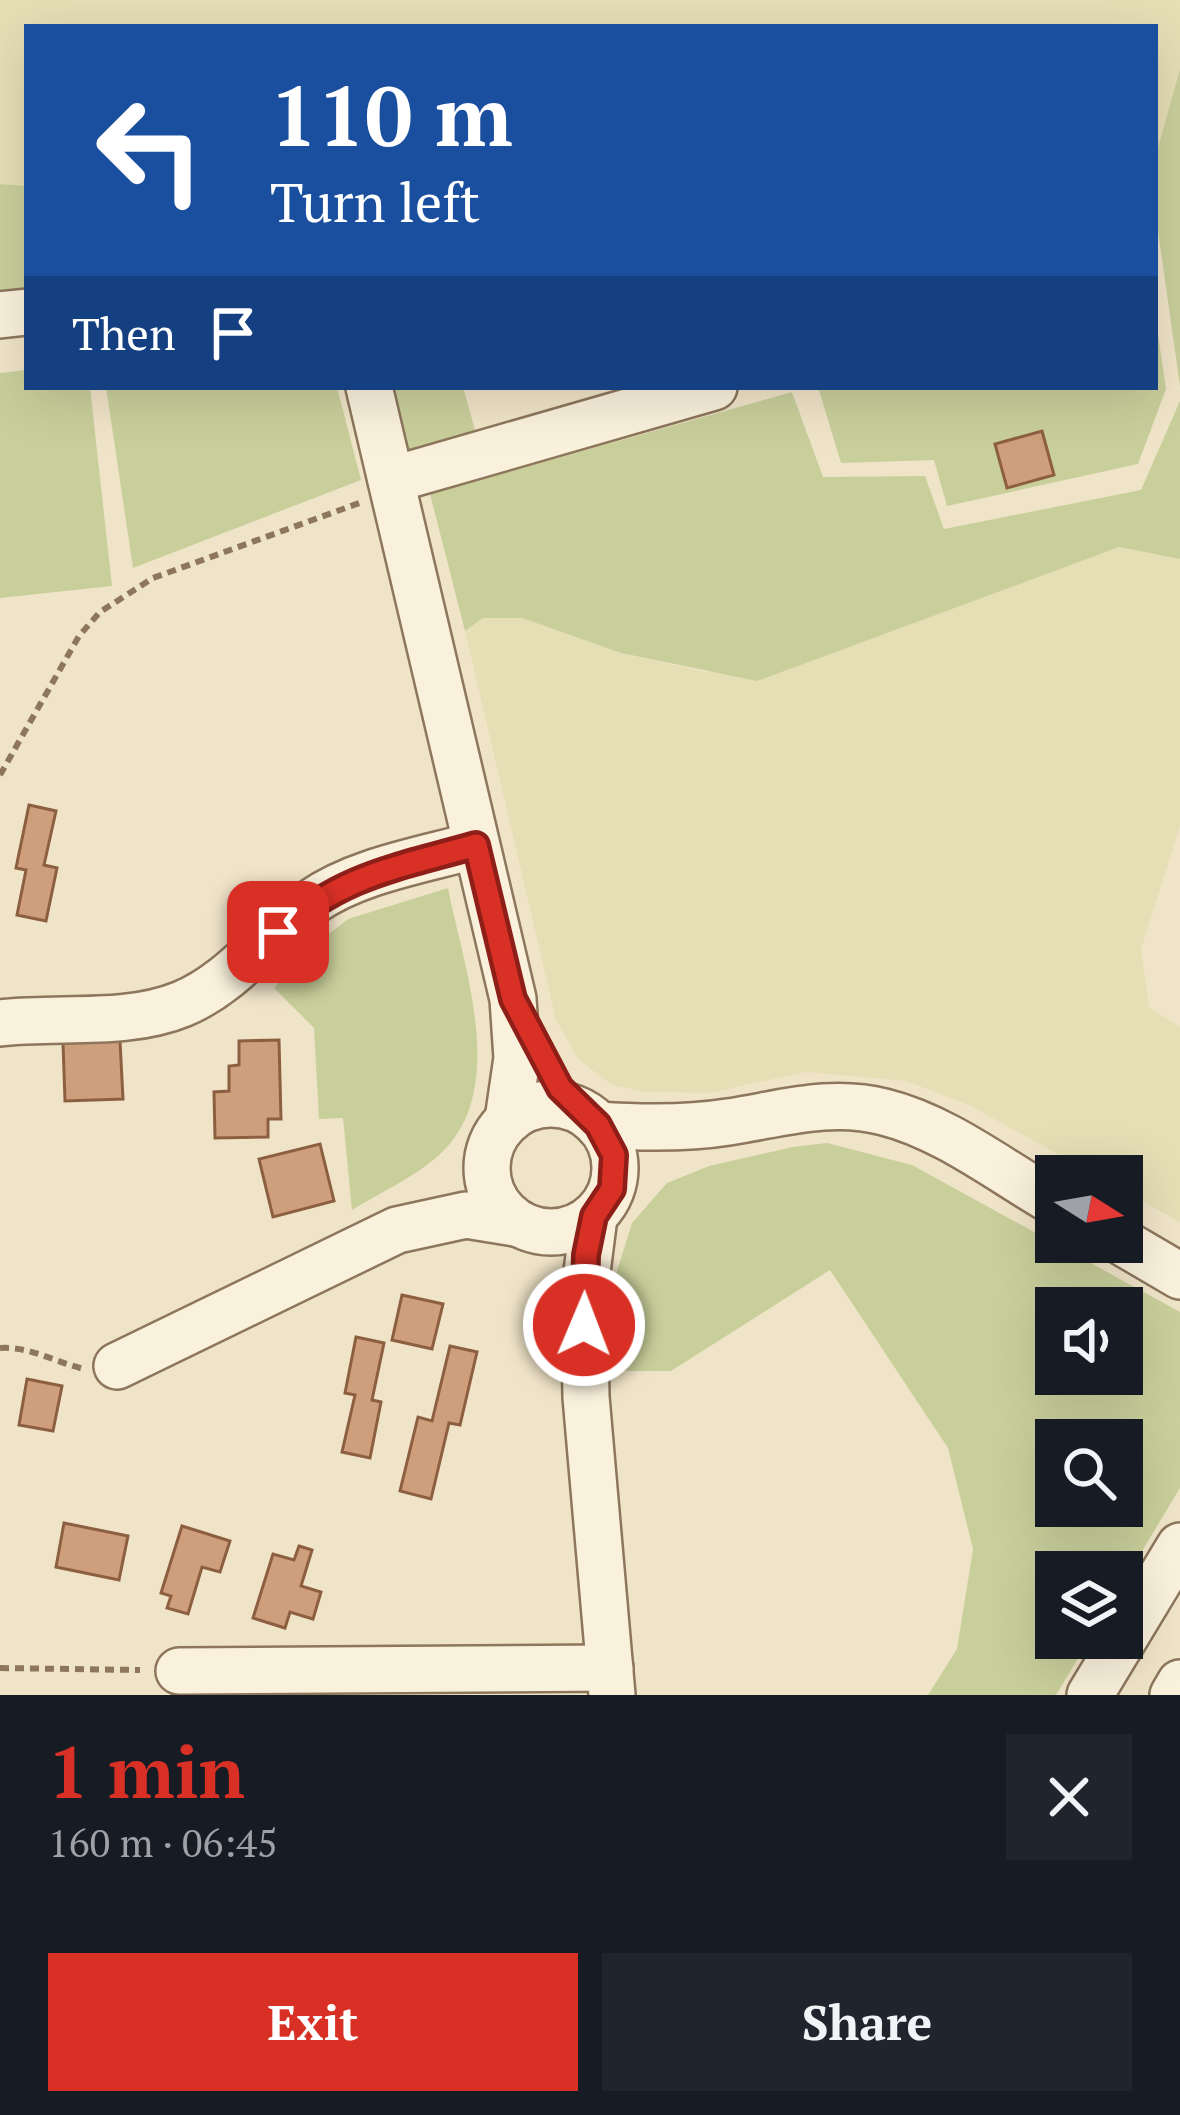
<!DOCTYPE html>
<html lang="en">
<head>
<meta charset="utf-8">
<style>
	body { margin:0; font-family:"PT Serif",serif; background:#20242c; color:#f1f3f6; height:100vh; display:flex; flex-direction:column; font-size:45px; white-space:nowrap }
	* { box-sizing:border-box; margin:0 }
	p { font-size:39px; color:#9ea1a6 }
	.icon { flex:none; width:66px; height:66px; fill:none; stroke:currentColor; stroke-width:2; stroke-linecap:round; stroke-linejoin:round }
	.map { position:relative; height:1695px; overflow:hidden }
	.side { display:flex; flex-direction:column; background:#171b24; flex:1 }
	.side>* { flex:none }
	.guide { position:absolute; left:24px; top:24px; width:1134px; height:366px; border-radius:0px; box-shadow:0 12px 48px #0002; background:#1a4fa0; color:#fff; overflow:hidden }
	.needle { width:78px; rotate:101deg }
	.buttons { position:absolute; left:1035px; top:1155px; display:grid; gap:24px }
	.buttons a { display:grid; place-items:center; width:108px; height:108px; border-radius:0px; background:#171b24; box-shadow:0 12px 48px #0002; font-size:60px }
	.pin { position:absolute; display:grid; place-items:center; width:102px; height:102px; color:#fff; margin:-51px; border-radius:24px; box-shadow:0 6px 18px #0006 }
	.me { position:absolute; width:132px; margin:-66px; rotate:1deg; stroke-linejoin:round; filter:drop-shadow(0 0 9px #0008) }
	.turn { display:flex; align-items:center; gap:42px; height:252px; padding:0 48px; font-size:54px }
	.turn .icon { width:156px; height:156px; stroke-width:2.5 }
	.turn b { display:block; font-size:84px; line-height:102px }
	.then { display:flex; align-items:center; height:114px; padding:0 48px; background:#0003; gap:24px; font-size:45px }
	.round { display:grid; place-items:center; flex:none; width:126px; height:126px; border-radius:0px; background:#20242c }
	.overview { display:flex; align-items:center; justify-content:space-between; height:204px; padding:0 48px }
	h1 { font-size:72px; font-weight:700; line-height:90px; color:#d93025 }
	.button { display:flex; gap:24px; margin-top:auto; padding:24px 48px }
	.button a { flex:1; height:138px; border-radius:0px; background:#d93025; color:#fff; font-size:48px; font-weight:700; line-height:138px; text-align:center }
	.button a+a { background:#20242c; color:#f1f3f6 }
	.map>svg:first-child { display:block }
</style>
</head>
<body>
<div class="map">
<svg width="1180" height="1695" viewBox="0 0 1180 1695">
	<rect width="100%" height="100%" fill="#f0e4c8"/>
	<g fill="#e6deb5">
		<polygon points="0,0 1180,0 1180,69 1155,158 1155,27 27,27 27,186 0,184"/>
		<polygon points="1119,547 1180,559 1180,826 1141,949 1149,1007 1180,1027 1180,1222 1122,1190 1122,1176 1097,1176 969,1105 906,1081 806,1072 709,1093 646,1092 612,1085 578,1059 556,1020 465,631 483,618 522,618 621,653 706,672 994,591"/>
	</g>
	<g fill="#c9cf9b" fill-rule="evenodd">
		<polygon points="1180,69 1180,386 1155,210 1155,158"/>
		<polygon points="0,184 27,186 27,290 0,292"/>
		<polygon points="1155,314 1166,389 1138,464 947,506 934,460 841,463 818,387 1155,387"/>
		<polygon points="27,370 27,387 90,387 112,586 0,598 0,373"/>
		<polygon points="106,387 337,387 361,480 133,568"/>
		<polygon points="392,387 463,387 475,430 409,456"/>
		<polygon points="792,392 823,477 925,476 944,529 1141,490 1180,401 1180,559 1119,547 757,681 621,653 522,618 483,618 465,631 430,494"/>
		<path d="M 448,888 C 464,970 513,1099 432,1161 C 408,1180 378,1194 352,1210 L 343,1118 L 319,1119 L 314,1028 L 274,988 L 304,954 L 348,919 Z"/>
		<path d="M 827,1143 L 912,1165 L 1180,1312 L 1180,1488 L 1122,1584 L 1122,1572 L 1056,1572 L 1056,1638 L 1090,1638 L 1056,1695 L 928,1695 L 957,1649 L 973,1549 L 948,1448 L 830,1270 L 671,1371 L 613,1371 L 607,1303 L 632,1223 L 667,1183 L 709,1166 L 793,1147 ZM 1056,1308 L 1122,1308 L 1122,1374 L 1056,1374 ZM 1056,1440 L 1122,1440 L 1122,1506 L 1056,1506 Z"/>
	</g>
	<g fill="#cf9f7d" stroke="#8d5f41" stroke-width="3">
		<polygon points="1042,431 1054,475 1007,488 995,444"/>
		<polygon points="29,805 56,811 44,865 57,868 46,921 17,915 26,870 16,868"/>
		<polygon points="279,1040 281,1119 268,1119 268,1137 215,1138 214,1092 229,1091 229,1066 239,1065 239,1041"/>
		<polygon points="120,1041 123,1099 65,1101 63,1043"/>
		<polygon points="320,1144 334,1201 273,1217 259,1159"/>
		<polygon points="402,1295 443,1304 432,1349 392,1340"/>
		<polygon points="356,1337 384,1343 372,1400 381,1402 370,1458 342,1452 355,1395 345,1393"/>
		<polygon points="450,1346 477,1352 460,1425 449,1423 431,1499 400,1491 418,1417 432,1421"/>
		<polygon points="27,1379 62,1386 53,1431 19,1425"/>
		<polygon points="64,1523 128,1536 119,1580 56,1567"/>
		<polygon points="182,1526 230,1541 220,1572 202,1567 188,1614 167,1608 171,1596 161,1593"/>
		<polygon points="299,1546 312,1550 301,1586 321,1592 313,1619 290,1612 285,1628 253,1618 273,1554 294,1560"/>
	</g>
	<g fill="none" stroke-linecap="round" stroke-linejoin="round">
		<defs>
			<g id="minor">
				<polyline points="0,315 27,312"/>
				<polyline points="369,387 513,999 517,1058 508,1120"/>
				<polyline points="391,480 714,387"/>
				<path d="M 0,1023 C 59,1016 126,1027 182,1004 C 235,982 266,934 312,902 C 358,870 423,860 476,845"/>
				<circle cx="551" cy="1168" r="64"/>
				<path d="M 598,1125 C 642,1128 685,1129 728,1122 C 781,1114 831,1098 884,1112 C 945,1127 1002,1172 1056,1203"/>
				<polyline points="594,1217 584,1295 586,1397 612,1695"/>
				<polyline points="1122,1242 1180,1276"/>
				<polyline points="117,1366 397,1230 466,1215 515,1223"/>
				<polyline points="179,1671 610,1668"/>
				<polyline points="1090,1695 1180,1546"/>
				<polyline points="1173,1695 1180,1683"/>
			</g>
		</defs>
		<use href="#minor" stroke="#8d765c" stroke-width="50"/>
		<g stroke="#8d765c" stroke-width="6" stroke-dasharray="9 6" stroke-linecap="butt">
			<polyline points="0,775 79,636 100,612 153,578 362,502"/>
			<path d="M 0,1348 C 29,1346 55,1362 84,1369"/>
			<polyline points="0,1668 140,1670"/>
		</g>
		<use href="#minor" stroke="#faf1dc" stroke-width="45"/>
	</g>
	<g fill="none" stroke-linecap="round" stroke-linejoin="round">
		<defs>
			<path id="route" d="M 278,932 C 342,875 396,868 476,845 L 513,999 L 560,1088 L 598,1125 L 614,1155 L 612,1189 L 594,1216 L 586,1255 L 584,1325"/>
		</defs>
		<use href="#route" stroke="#8d1f18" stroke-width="30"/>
		<use href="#route" stroke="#d93025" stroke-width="21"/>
	</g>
</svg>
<div class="buttons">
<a><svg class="needle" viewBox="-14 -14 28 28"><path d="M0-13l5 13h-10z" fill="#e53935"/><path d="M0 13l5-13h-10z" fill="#9ea1a6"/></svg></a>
<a><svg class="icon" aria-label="sound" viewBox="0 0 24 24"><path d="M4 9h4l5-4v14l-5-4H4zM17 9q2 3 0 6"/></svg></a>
<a><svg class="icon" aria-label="search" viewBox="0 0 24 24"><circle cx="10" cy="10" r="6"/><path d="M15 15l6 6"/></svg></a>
<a><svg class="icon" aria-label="layers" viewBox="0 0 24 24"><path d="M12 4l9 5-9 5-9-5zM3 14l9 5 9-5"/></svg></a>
</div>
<div class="pin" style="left:278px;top:932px;background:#d93025"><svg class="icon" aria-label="arrive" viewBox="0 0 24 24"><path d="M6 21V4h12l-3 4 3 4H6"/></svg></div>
<svg class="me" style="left:584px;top:1325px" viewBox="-20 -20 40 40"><circle r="17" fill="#d93025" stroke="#fff" stroke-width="3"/><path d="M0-11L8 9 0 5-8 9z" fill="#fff"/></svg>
<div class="guide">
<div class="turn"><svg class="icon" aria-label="left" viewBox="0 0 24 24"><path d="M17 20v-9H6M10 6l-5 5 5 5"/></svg><div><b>110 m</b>Turn left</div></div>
<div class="then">Then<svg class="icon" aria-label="arrive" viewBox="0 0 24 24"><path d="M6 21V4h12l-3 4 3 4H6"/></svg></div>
</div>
</div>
<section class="side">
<div class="overview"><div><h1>1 min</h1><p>160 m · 06:45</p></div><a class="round"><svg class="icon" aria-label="close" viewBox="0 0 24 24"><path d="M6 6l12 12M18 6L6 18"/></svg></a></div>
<div class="button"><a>Exit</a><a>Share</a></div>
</section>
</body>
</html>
